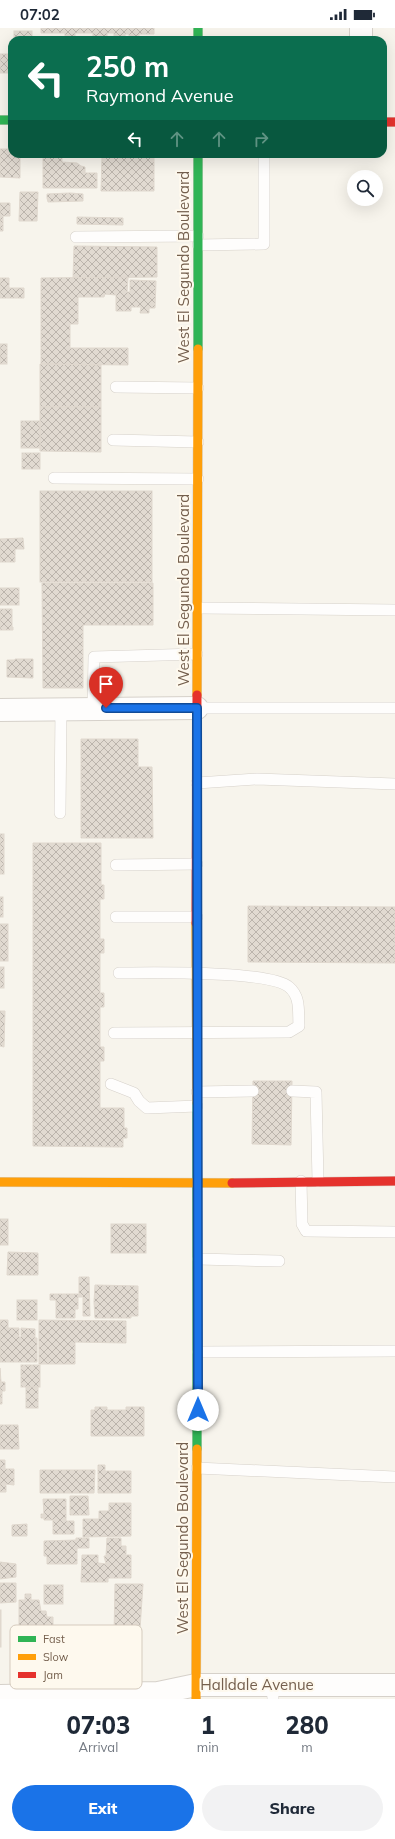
<!DOCTYPE html>
<html lang="en">
<head>
<meta charset="utf-8">
<style>
	body { margin:0; font-family:Mulish,sans-serif; background:#f2f2f3; color:#1f2937; height:100vh; display:flex; flex-direction:column; font-size:15px; white-space:nowrap }
	* { box-sizing:border-box; margin:0 }
	p { font-size:13px; color:#747a83 }
	.icon { flex:none; width:22px; height:22px; fill:none; stroke:currentColor; stroke-width:2; stroke-linecap:round; stroke-linejoin:round }
	.map { position:relative; height:1671px; overflow:hidden }
	.panel { display:flex; flex-direction:column; background:#fff; flex:1 }
	.panel>* { flex:none }
	.hud { position:absolute; left:8px; top:8px; width:379px; height:122px; border-radius:12px; box-shadow:0 4px 16px #0002; background:#0b6e4f; color:#fff; overflow:hidden }
	.fabs { position:absolute; left:347px; top:142px; display:grid; gap:8px }
	.fabs a { display:grid; place-items:center; width:36px; height:36px; border-radius:50%; background:#fff; box-shadow:0 4px 16px #0002; font-size:20px }
	.pin { position:absolute; display:grid; place-items:center; width:34px; height:34px; color:#fff; margin:-41px -17px; border-radius:50% 50% 50% 0; rotate:-45deg; box-shadow:0 0 4px #0007 }
	.pin .icon { rotate:45deg }
	.me { position:absolute; width:44px; margin:-22px; rotate:0deg; stroke-linejoin:round; filter:drop-shadow(0 0 3px #0008) }
	.turn { display:flex; align-items:center; gap:14px; height:84px; padding:0 12px; font-size:18px }
	.turn .icon { width:52px; height:52px; stroke-width:2.5 }
	.turn b { display:block; font-size:28px; line-height:34px }
	.lanes { display:flex; align-items:center; height:38px; padding:0 12px; background:#0003; justify-content:center; gap:20px; direction:ltr }
	.lanes .off { opacity:.35 }
	.eta { display:flex; justify-content:space-evenly; align-items:center; height:68px; text-align:center }
	.eta b { font-size:24px; font-weight:800; line-height:28px }
	.primary-button { display:flex; gap:8px; margin-top:auto; padding:8px 12px }
	.primary-button a { flex:1; height:46px; border-radius:24px; background:#1a73e8; color:#fff; font-size:16px; font-weight:800; line-height:46px; text-align:center }
	.primary-button a+a { background:#f2f2f3; color:#1f2937 }
	.status { display:flex; justify-content:space-between; align-items:center; height:28px; padding:0 20px; background:#fff; direction:ltr }
	.status svg { height:11px; fill:currentColor }
	.map>svg:first-child { display:block }
</style>
</head>
<body>
<div class="status"><b>07:02</b><svg viewBox="0 0 49 12"><path d="M0 12V9h3v3zM5 12V6h3v6zM10 12V3h3v9zM15 12V0h3v12zM26 1h20v11H26zM47 4h2v5h-2z"/></svg></div>
<div class="map">
<svg width="395" height="1671" viewBox="0 0 395 1671">
	<defs>
		<pattern id="building-cross-hatch" width="8" height="8" patternUnits="userSpaceOnUse"><rect width="8" height="8" fill="#e1dad1"/><path d="M0 0l8 8M0 8l8-8" fill="none" stroke="#bbb4ac"/></pattern>
	</defs>
	<rect width="100%" height="100%" fill="#f7f4ec"/>
	<g fill="url(#building-cross-hatch)" stroke="#e0d8ce">
		<polygon points="41,0 154,0 154,6 139,6 139,12 129,12 129,6 125,6 125,12 114,12 114,5 107,5 107,12 93,12 93,5 75,5 75,12 65,12 65,5 41,5"/>
		<rect x="14" y="3" width="18" height="9"/>
		<rect x="0" y="26" width="12" height="19"/>
		<polygon points="0,121 12,121 12,126 20,126 20,150 0,149"/>
		<polygon points="43,126 62,126 62,134 77,135 81,138 85,139 85,145 97,145 97,160 43,160"/>
		<polygon points="102,128 154,128 154,163 101,163"/>
		<polygon points="20,164 38,164 37,193 19,193"/>
		<polygon points="70,165 83,166 83,173 48,174 47,170 47,166"/>
		<polygon points="0,175 10,175 10,188 3,188 3,203 0,203"/>
		<polygon points="77,189 123,190 123,197 77,196"/>
		<polygon points="74,218 157,219 157,249 73,250"/>
		<polygon points="128,249 127,264 130,264 130,252 156,253 155,280 149,280 149,285 140,285 141,279 131,279 131,283 116,283 116,267 105,266 104,269 78,269 78,296 70,296 70,320 128,320 128,337 41,336 41,250"/>
		<polygon points="0,250 9,250 9,260 24,260 24,270 0,270"/>
		<rect x="0" y="316" width="7" height="20"/>
		<polygon points="40,336 101,337 101,379 40,379"/>
		<polygon points="40,379 101,379 101,424 40,423"/>
		<rect x="21" y="393" width="19" height="27"/>
		<rect x="22" y="425" width="18" height="16"/>
		<rect x="40" y="463" width="112" height="91"/>
		<polygon points="23,510 24,521 15,521 15,534 0,534 0,511"/>
		<polygon points="42,555 153,555 153,597 83,597 83,660 43,660"/>
		<rect x="0" y="560" width="19" height="17"/>
		<polygon points="0,581 12,581 12,599 13,599 13,602 0,602"/>
		<polygon points="15,631 33,631 33,650 7,649 7,632 15,632"/>
		<polygon points="81,711 138,711 138,739 152,739 153,810 81,810"/>
		<rect x="0" y="806" width="4" height="40"/>
		<polygon points="33,815 101,815 101,857 104,857 104,871 100,871 100,911 104,911 104,925 100,925 100,965 104,965 104,979 100,979 100,1019 104,1019 104,1033 100,1033 100,1080 124,1080 124,1100 127,1100 127,1110 123,1110 123,1119 33,1118"/>
		<rect x="0" y="869" width="3" height="20"/>
		<polygon points="248,878 395,879 395,935 248,934"/>
		<rect x="0" y="896" width="8" height="37"/>
		<rect x="0" y="939" width="4" height="21"/>
		<polygon points="0,983 5,983 4,1019 0,1018"/>
		<polygon points="253,1053 292,1053 291,1117 252,1116"/>
		<rect x="0" y="1191" width="8" height="26"/>
		<rect x="111" y="1196" width="35" height="29"/>
		<polygon points="8,1224 38,1225 38,1247 7,1247"/>
		<polygon points="79,1249 89,1249 90,1288 83,1288 83,1269 78,1269 78,1281 75,1281 75,1290 56,1290 56,1272 50,1272 50,1266 79,1266"/>
		<polygon points="95,1257 138,1258 138,1288 131,1288 131,1290 95,1290 94,1274"/>
		<rect x="17" y="1272" width="20" height="20"/>
		<polygon points="0,1292 8,1292 8,1300 19,1300 19,1309 21,1309 21,1300 35,1301 35,1310 37,1310 37,1334 0,1334"/>
		<polygon points="39,1292 126,1293 126,1315 75,1314 75,1336 39,1336"/>
		<rect x="21" y="1337" width="19" height="22"/>
		<polygon points="0,1340 1,1354 5,1354 5,1363 2,1363 2,1376 0,1376"/>
		<rect x="26" y="1359" width="12" height="21"/>
		<polygon points="95,1379 107,1379 107,1382 126,1382 126,1379 144,1379 144,1408 91,1408 91,1382 95,1382"/>
		<polygon points="0,1397 18,1397 19,1421 0,1421"/>
		<polygon points="0,1432 5,1432 5,1441 14,1441 14,1457 6,1456 6,1464 0,1464"/>
		<polygon points="98,1437 105,1437 105,1443 131,1443 131,1465 98,1465"/>
		<polygon points="40,1442 95,1442 94,1465 40,1465"/>
		<polygon points="70,1468 88,1468 89,1487 70,1487"/>
		<polygon points="43,1471 66,1471 66,1493 74,1493 74,1506 53,1506 53,1492 44,1492 44,1490 41,1490 41,1486 44,1486"/>
		<polygon points="109,1475 131,1475 131,1508 83,1509 83,1491 99,1491 99,1483 109,1483"/>
		<polygon points="27,1496 27,1508 12,1508 12,1497"/>
		<polygon points="76,1510 89,1510 89,1520 77,1520 77,1536 47,1536 47,1528 44,1528 44,1513 76,1512"/>
		<polygon points="107,1510 121,1510 121,1518 126,1518 126,1527 131,1527 131,1550 108,1550 108,1554 81,1554 82,1527 98,1527 98,1535 106,1536 104,1528 106,1528"/>
		<polygon points="0,1534 16,1536 16,1549 0,1551"/>
		<polygon points="0,1555 16,1555 16,1574 0,1575"/>
		<polygon points="115,1556 143,1556 140,1601 132,1601 132,1607 114,1607"/>
		<rect x="44" y="1557" width="19" height="19"/>
		<polygon points="25,1566 31,1566 31,1572 39,1572 41,1583 46,1583 47,1589 53,1589 53,1615 37,1615 37,1620 19,1620 19,1572 25,1572"/>
		<rect x="0" y="1582" width="1" height="37"/>
	</g>
	<g fill="none" stroke-linecap="round" stroke-linejoin="round">
		<defs>
			<g id="lane">
				<polyline points="76,209 198,208"/>
				<polyline points="198,217 264,216 264,126"/>
				<polyline points="116,359 198,360"/>
				<polyline points="113,412 198,414"/>
				<polyline points="54,450 198,451"/>
				<polyline points="198,580 395,582"/>
				<polyline points="93,680 94,629 197,626"/>
				<polyline points="197,680 395,680"/>
				<polyline points="197,755 257,751 395,756"/>
				<polyline points="60,785 61,680"/>
				<polyline points="116,837 197,836"/>
				<polyline points="116,889 197,889"/>
				<path d="M 114,1005 L 289,1004 L 299,998 C 298,984 301,969 289,959 C 269,942 149,945 119,945"/>
				<polyline points="111,1056 134,1065 139,1073 147,1080 197,1078"/>
				<polyline points="292,1063 316,1064 318,1153"/>
				<polyline points="197,1064 253,1063"/>
				<polyline points="301,1153 302,1196 306,1203 395,1204"/>
				<polyline points="198,1231 279,1233"/>
				<polyline points="198,1324 395,1323"/>
				<polyline points="197,1440 395,1449"/>
				<polyline points="272,1657 273,1671"/>
			</g>
			<g id="street">
				<polyline points="361,12 361,0"/>
				<polyline points="0,682 197,680"/>
				<polyline points="0,1668 158,1665 196,1657 395,1657"/>
			</g>
			<g id="fast">
				<polyline points="198,0 198,12"/>
				<polyline points="0,92 12,92"/>
				<polyline points="198,321 198,126"/>
				<polyline points="197,1075 197,1421"/>
			</g>
			<g id="slow">
				<polyline points="197,667 198,321"/>
				<polyline points="196,895 197,1075"/>
				<polyline points="0,1154 232,1155"/>
				<polyline points="196,1671 197,1421"/>
			</g>
			<g id="jam">
				<polyline points="383,94 395,94"/>
				<polyline points="196,895 197,667"/>
				<polyline points="232,1155 395,1153"/>
			</g>
		</defs>
		<use href="#lane" stroke="#d6d1ca" stroke-width="12"/>
		<use href="#street" stroke="#d6d1ca" stroke-width="24"/>
		<use href="#fast" stroke="#d5d0c7" stroke-width="10"/>
		<use href="#slow" stroke="#d5d0c7" stroke-width="10"/>
		<use href="#jam" stroke="#d5d0c7" stroke-width="10"/>
		<use href="#lane" stroke="#fefdfc" stroke-width="11"/>
		<use href="#street" stroke="#fefdfc" stroke-width="22"/>
		<use href="#fast" stroke="#30b455" stroke-width="9"/>
		<use href="#slow" stroke="#ff9f0a" stroke-width="9"/>
		<use href="#jam" stroke="#e5322d" stroke-width="9"/>
	</g>
	<g fill="none" stroke-linecap="round" stroke-linejoin="round">
		<defs>
			<polyline id="route" points="106,680 197,680 198,1382"/>
		</defs>
		<use href="#route" stroke="#114b97" stroke-width="10"/>
		<use href="#route" stroke="#1a73e8" stroke-width="7"/>
	</g>
	<g text-anchor="middle" stroke-width="4" stroke-linejoin="round" paint-order="stroke">
		<g font-size="15" fill="#745f4d" stroke="#fef9ee">
			<text transform="translate(184 239) rotate(-90)" y="5">West El Segundo Boulevard</text>
			<text transform="translate(184 562) rotate(-90)" y="5">West El Segundo Boulevard</text>
			<text transform="translate(183 1510) rotate(-90)" y="5">West El Segundo Boulevard</text>
			<text x="257" y="1662">Halldale Avenue</text>
		</g>
	</g>
	<rect x="10" y="1597" width="132" height="64" rx="6" fill="#fef9ee" stroke="#d5cbbe" stroke-width="1"/>
	<rect x="18" y="1608" width="18" height="6" fill="#30b455"/>
	<rect x="18" y="1626" width="18" height="6" fill="#ff9f0a"/>
	<rect x="18" y="1644" width="18" height="6" fill="#e5322d"/>
	<g font-size="11" fill="#745f4d">
		<text x="43" y="1615">Fast</text>
		<text x="43" y="1633">Slow</text>
		<text x="43" y="1651">Jam</text>
	</g>
</svg>
<div class="fabs">
<a><svg class="icon" aria-label="search" viewBox="0 0 24 24"><circle cx="10" cy="10" r="6"/><path d="M15 15l6 6"/></svg></a>
</div>
<div class="pin" style="left:106px;top:680px;background:#d93025"><svg class="icon" aria-label="arrive" viewBox="0 0 24 24"><path d="M6 21V4h12l-3 4 3 4H6"/></svg></div>
<svg class="me" style="left:198px;top:1382px" viewBox="-20 -20 40 40"><circle r="19" fill="#fff"/><path d="M0-13L10 11 0 6-10 11z" fill="#1a73e8"/></svg>
<div class="hud">
<div class="turn"><svg class="icon" aria-label="left" viewBox="0 0 24 24"><path d="M17 20v-9H6M10 6l-5 5 5 5"/></svg><div><b>250 m</b>Raymond Avenue</div></div>
<div class="lanes"><svg class="icon" aria-label="left" viewBox="0 0 24 24"><path d="M17 20v-9H6M10 6l-5 5 5 5"/></svg><svg class="icon off" aria-label="ahead" viewBox="0 0 24 24"><path d="M12 20V5M6 11l6-6 6 6"/></svg><svg class="icon off" aria-label="ahead" viewBox="0 0 24 24"><path d="M12 20V5M6 11l6-6 6 6"/></svg><svg class="icon off" aria-label="right" viewBox="0 0 24 24"><path d="M7 20v-9h11M14 6l5 5-5 5"/></svg></div>
</div>
</div>
<section class="panel">
<div class="eta">
<div><b>07:03</b><p>Arrival</p></div>
<div><b>1</b><p>min</p></div>
<div><b>280</b><p>m</p></div>
</div>
<div class="primary-button"><a>Exit</a><a>Share</a></div>
</section>
</body>
</html>
